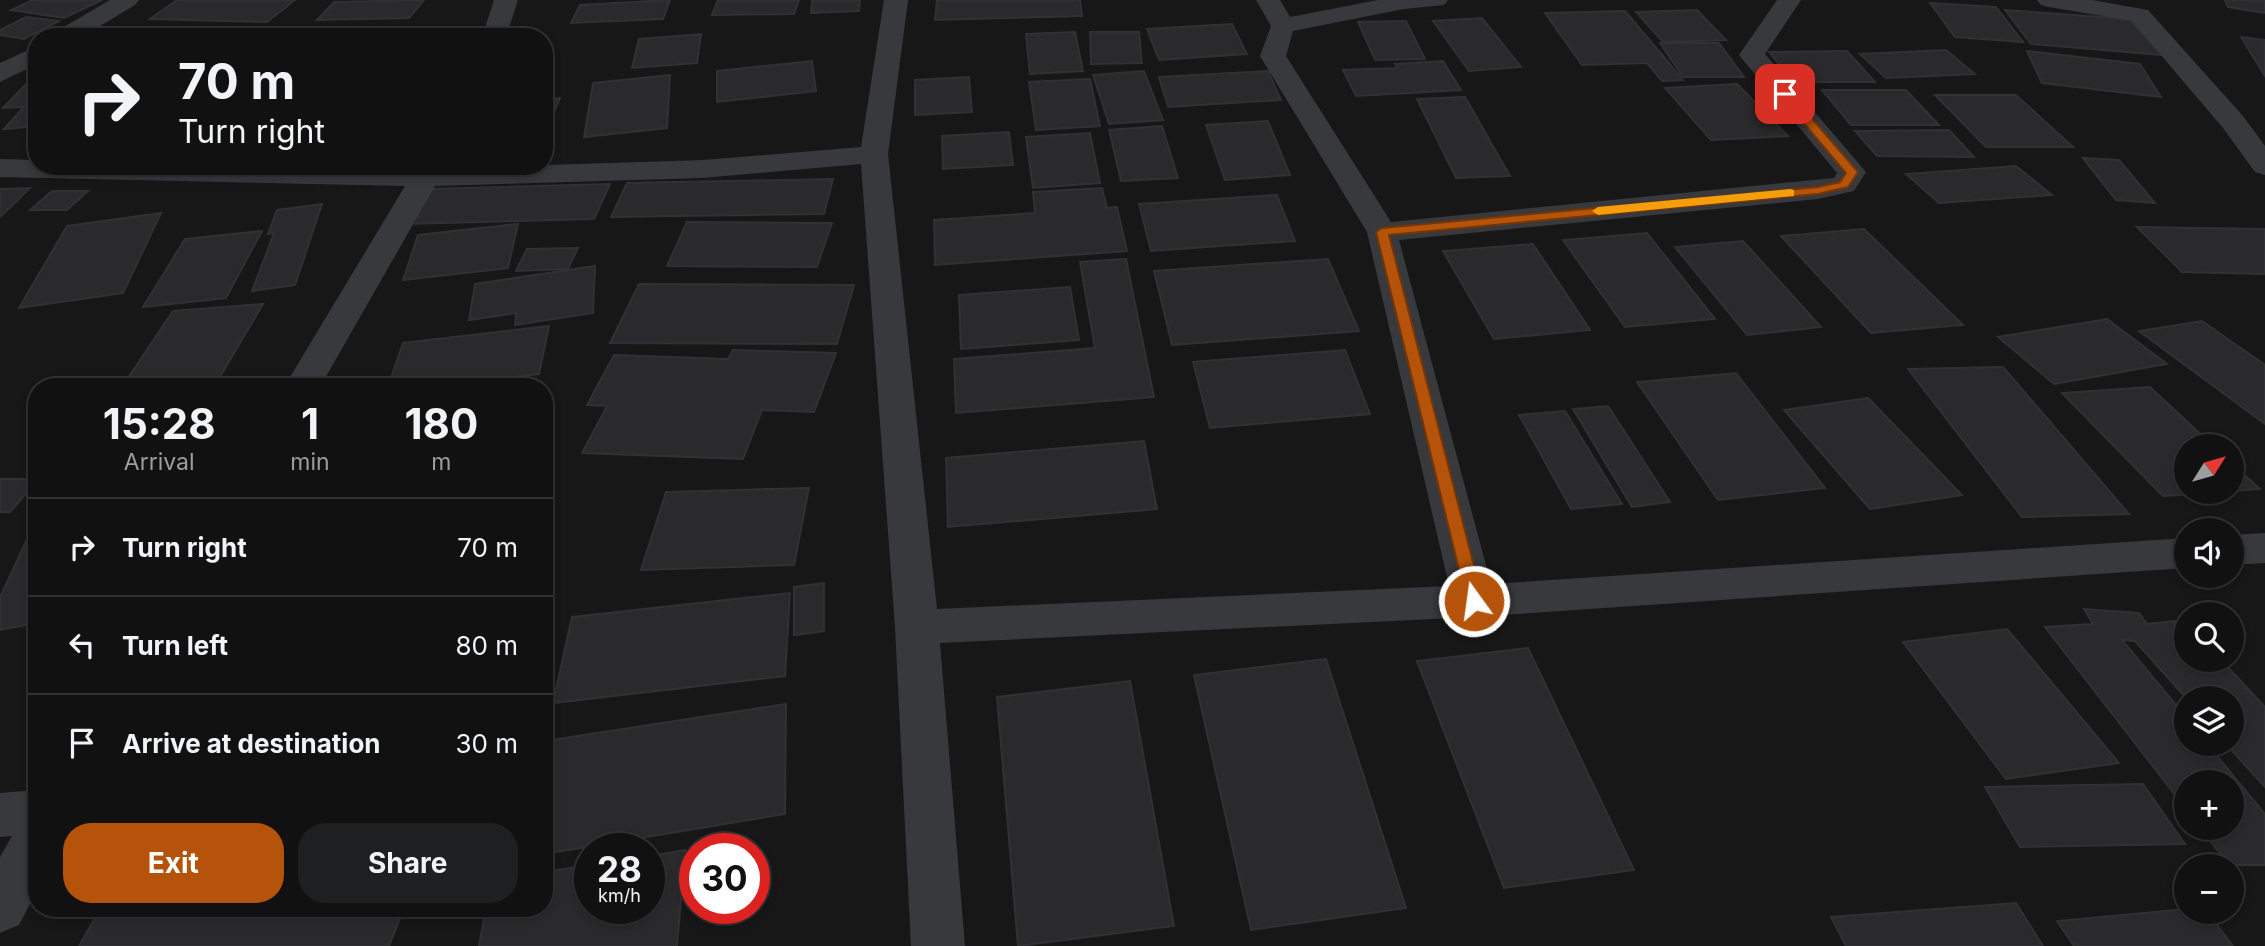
<!DOCTYPE html>
<html lang="en">
<head>
<meta charset="utf-8">
<style>
	body { margin:0; font-family:Inter,sans-serif; background:#1e1f20; color:#f1f3f6; height:100vh; display:flex; flex-direction:column; font-size:26px; white-space:nowrap }
	* { box-sizing:border-box; margin:0 }
	p { font-size:23px; color:#9c9d9f }
	.icon { flex:none; width:38px; height:38px; fill:none; stroke:currentColor; stroke-width:2; stroke-linecap:round; stroke-linejoin:round }
	.map { position:relative; flex:1; overflow:hidden }
	.drawer { position:absolute; left:28px; top:378px; width:525px; height:539px; display:flex; flex-direction:column; background:#111112; border-radius:28px; box-shadow:0 4px 10px #0003,0 0 0 2px #303132 }
	.drawer>* { flex:none }
	.hud { position:absolute; left:28px; top:28px; width:525px; height:147px; border-radius:28px; box-shadow:0 4px 10px #0003,0 0 0 2px #303132; background:#111112; color:#f1f3f6; overflow:hidden }
	.needle { width:46px; rotate:53deg }
	.tools { position:absolute; left:2174px; top:434px; display:grid; gap:14px }
	.tools a { display:grid; place-items:center; width:70px; height:70px; border-radius:50%; background:#111112; box-shadow:0 4px 10px #0003,0 0 0 2px #303132; font-size:35px }
	.speed { position:absolute; left:574px; top:833px; display:flex; gap:14px; font-size:35px; font-weight:700; text-align:center }
	.speed>* { display:grid; place-content:center; width:91px; height:91px; border-radius:50%; background:#111112; box-shadow:0 4px 10px #0003,0 0 0 2px #303132; line-height:1 }
	.speed small { font-size:18px; font-weight:400 }
	.speed .limit { border:10px solid #d22; background:#fff; color:#111 }
	.pin { position:absolute; display:grid; place-items:center; width:60px; height:60px; color:#fff; margin:-30px; border-radius:14px; box-shadow:0 4px 10px #0006 }
	.me { position:absolute; width:77px; margin:-38px; rotate:346deg; stroke-linejoin:round; filter:drop-shadow(0 0 5px #0008) }
	.turn { display:flex; align-items:center; gap:24px; height:147px; padding:0 35px; font-size:32px }
	.turn .icon { width:91px; height:91px; stroke-width:2.5 }
	.turn b { display:block; font-size:49px; line-height:60px }
	.eta { display:flex; justify-content:space-evenly; align-items:center; height:119px; text-align:center }
	.eta b { font-size:42px; font-weight:700; line-height:49px }
	.cta { display:flex; gap:14px; margin-top:auto; padding:14px 35px }
	.cta a { flex:1; height:80px; border-radius:28px; background:#b45309; color:#fff; font-size:28px; font-weight:700; line-height:80px; text-align:center }
	.cta a+a { background:#1e1f20; color:#f1f3f6 }
	ul { padding:0; list-style:none }
	li { display:flex; align-items:center; gap:21px; height:98px; padding:0 35px; border-top:2px solid #303132 }
	li div { flex:1 }
	li b { display:block; font-size:26px }
	li em { font-style:normal }
	.map>svg:first-child { display:block }
</style>
</head>
<body>
<div class="map">
<svg width="2265" height="946" viewBox="0 0 2265 946">
	<rect width="100%" height="100%" fill="#171718"/>
	<g fill="#2a2a2c" stroke="#313134" stroke-width="2">
		<polygon points="33,0 102,0 64,18 11,10"/>
		<polygon points="177,0 295,0 267,22 150,19"/>
		<polygon points="424,0 409,18 317,20 334,2"/>
		<polygon points="670,0 663,19 571,23 580,5"/>
		<polygon points="718,0 799,0 794,14 712,15"/>
		<polygon points="812,0 860,0 859,11 811,13"/>
		<polygon points="937,0 1080,0 1082,16 935,20"/>
		<polygon points="2225,0 2265,0 2265,13 2228,7"/>
		<polygon points="1930,3 1996,7 2023,42 1955,37"/>
		<polygon points="1697,10 1726,40 1663,42 1636,12"/>
		<polygon points="2005,10 2129,19 2162,55 2031,44"/>
		<polygon points="1625,11 1663,56 1683,80 1662,81 1647,63 1582,65 1545,13"/>
		<polygon points="26,17 59,21 24,39 0,35 0,30"/>
		<polygon points="1482,18 1521,67 1469,71 1433,21"/>
		<polygon points="1406,21 1425,59 1375,60 1358,22"/>
		<polygon points="1232,24 1247,54 1159,60 1147,29"/>
		<polygon points="266,28 257,37 194,37 203,29"/>
		<polygon points="1075,32 1083,71 1030,74 1026,34"/>
		<polygon points="1090,32 1139,32 1142,63 1091,64"/>
		<polygon points="701,34 697,63 632,68 639,39"/>
		<polygon points="2241,37 2265,40 2265,76"/>
		<polygon points="1660,43 1719,43 1744,77 1683,77"/>
		<polygon points="1946,50 1975,74 1886,78 1860,54"/>
		<polygon points="1847,51 1875,82 1794,82 1769,52"/>
		<polygon points="2027,51 2140,64 2161,97 2042,83"/>
		<polygon points="812,61 816,91 717,102 717,71"/>
		<polygon points="1443,61 1461,90 1356,96 1343,70 1398,68 1395,64"/>
		<polygon points="1144,71 1163,120 1109,124 1093,75"/>
		<polygon points="1268,71 1281,100 1168,107 1159,77"/>
		<polygon points="37,73 37,126 4,129 24,107 3,108"/>
		<polygon points="670,75 667,128 584,137 593,83"/>
		<polygon points="969,77 972,112 915,115 915,80"/>
		<polygon points="1090,79 1100,126 1036,130 1029,82"/>
		<polygon points="1737,84 1788,136 1711,140 1665,88"/>
		<polygon points="1822,90 1906,90 1939,125 1851,125"/>
		<polygon points="1935,95 2016,95 2073,147 1986,147"/>
		<polygon points="1465,97 1510,176 1456,178 1417,99"/>
		<polygon points="560,98 544,135 544,99"/>
		<polygon points="1268,121 1290,175 1225,180 1206,125"/>
		<polygon points="1162,126 1178,178 1121,181 1109,130"/>
		<polygon points="1949,130 1974,157 1877,156 1855,131"/>
		<polygon points="1009,132 1013,165 943,169 942,136"/>
		<polygon points="1090,133 1100,183 1033,188 1026,137"/>
		<polygon points="2083,158 2119,160 2155,203 2116,200"/>
		<polygon points="2016,166 2052,195 1939,203 1906,174"/>
		<polygon points="833,179 824,214 611,217 627,183"/>
		<polygon points="610,184 594,219 405,224 428,189"/>
		<polygon points="30,188 0,217 0,189"/>
		<polygon points="1102,188 1107,208 1117,207 1127,251 935,265 934,220 1035,213 1033,192"/>
		<polygon points="52,191 88,191 67,210 30,210"/>
		<polygon points="1277,195 1295,241 1151,251 1139,204"/>
		<polygon points="322,204 295,285 252,291 274,233 268,234 277,210"/>
		<polygon points="161,213 123,293 19,308 67,226"/>
		<polygon points="687,222 832,223 817,267 667,266"/>
		<polygon points="518,224 508,268 403,280 418,235"/>
		<polygon points="2137,227 2265,229 2265,274 2182,272"/>
		<polygon points="1864,229 1963,325 1871,333 1781,236"/>
		<polygon points="262,231 226,298 143,307 185,239"/>
		<polygon points="1647,233 1715,319 1625,327 1563,240"/>
		<polygon points="1743,241 1821,327 1747,335 1675,247"/>
		<polygon points="1533,244 1590,330 1494,339 1443,251"/>
		<polygon points="578,248 568,269 516,271 527,249"/>
		<polygon points="1126,259 1154,397 956,413 954,359 1095,348 1080,262"/>
		<polygon points="1328,259 1359,331 1172,345 1154,271"/>
		<polygon points="595,266 593,313 515,325 516,313 469,320 475,284"/>
		<polygon points="639,284 854,285 837,344 610,343"/>
		<polygon points="1070,287 1079,340 961,349 959,295"/>
		<polygon points="263,304 214,387 122,387 173,311"/>
		<polygon points="2107,319 2167,364 2054,384 1998,337"/>
		<polygon points="2202,321 2265,365 2265,424 2139,331"/>
		<polygon points="549,326 539,374 431,387 388,387 403,343"/>
		<polygon points="733,350 836,353 814,412 762,410 743,459 582,453 607,406 587,405 614,355 728,359"/>
		<polygon points="1345,350 1370,414 1210,428 1193,362"/>
		<polygon points="2003,367 2129,514 2022,517 1908,369"/>
		<polygon points="1736,373 1825,488 1718,500 1637,382"/>
		<polygon points="2150,387 2213,446 2186,446 2186,492 2226,492 2163,496 2062,393"/>
		<polygon points="1868,398 1962,495 1870,509 1784,410"/>
		<polygon points="1608,406 1670,502 1632,507 1573,409"/>
		<polygon points="1565,411 1622,504 1571,509 1519,415"/>
		<polygon points="1144,441 1157,509 948,527 946,458"/>
		<polygon points="2231,463 2260,489 2231,491"/>
		<polygon points="0,479 37,479 37,481 10,512 0,512"/>
		<polygon points="809,488 794,565 641,570 666,492"/>
		<polygon points="37,518 37,623 0,630 0,597"/>
		<polygon points="824,583 824,631 794,635 794,587"/>
		<polygon points="790,593 785,676 553,703 572,617"/>
		<polygon points="2084,609 2139,613 2147,624 2184,620 2186,660 2221,660 2265,707 2265,787 2226,744 2231,744 2231,698 2186,698 2135,641 2122,640 2186,717 2186,744 2207,744 2265,814 2265,865 2229,865 2200,828 2231,828 2231,782 2186,782 2186,809 2045,627 2093,624"/>
		<polygon points="2007,629 2119,763 2006,779 1903,642"/>
		<polygon points="1528,648 1634,870 1504,888 1417,661"/>
		<polygon points="1326,659 1406,908 1251,930 1194,675"/>
		<polygon points="1130,681 1174,926 1018,946 997,697"/>
		<polygon points="786,704 785,814 544,854 544,741"/>
		<polygon points="2143,784 2185,844 2020,847 1985,787"/>
		<polygon points="685,850 677,946 479,946 486,908 544,908 544,872 590,865 590,908 649,908 649,856"/>
		<polygon points="2016,903 2043,946 1846,946 1831,917"/>
		<polygon points="101,908 404,908 389,946 79,946"/>
		<polygon points="2186,909 2186,912 2207,912 2233,946 2074,946 2057,921"/>
	</g>
	<g fill="none" stroke-linecap="round" stroke-linejoin="round">
		<g fill="#38393d" fill-rule="evenodd">
			<polygon points="110,0 139,0 135,5 82,37 52,37 55,32"/>
			<polygon points="494,0 518,0 506,37 482,37"/>
			<polygon points="884,0 908,0 888,154 937,609 1449,586 1367,232 1260,56 1271,26 1256,0 1280,0 1290,17 1378,0 1448,0 1444,5 1404,9 1293,31 1286,56 1391,222 1834,178 1837,173 1739,55 1777,0 1801,0 1765,54 1866,172 1854,191 1818,199 1399,240 1491,584 2186,538 2186,568 1474,617 940,643 965,946 911,946 895,627 861,164 703,178 435,186 320,387 284,387 405,186 0,177 0,159 37,160 37,166 418,169 422,166 454,166 453,168 703,160 861,147"/>
			<polygon points="2037,0 2092,0 2148,10 2243,116 2265,146 2265,175 2255,172 2223,128 2132,21 2049,7 2041,5"/>
			<polygon points="37,46 37,64 0,82 0,63"/>
			<polygon points="2265,533 2265,563 2231,565 2231,535"/>
			<polygon points="37,790 37,890 19,925 0,933 0,857 12,836 0,837 0,793"/>
		</g>
	</g>
	<polygon fill="#b45309" stroke="#753606" stroke-width="2" points="1785,91 1789,92 1858,172 1848,187 1818,194 1389,235 1483,601 1480,606 1468,606 1376,232 1382,228 1818,187 1840,182 1846,173 1781,96 1780,94"/>
	<polygon fill="#f59e0b" points="1790,189 1794,190 1794,196 1598,215 1592,211 1598,207"/>
</svg>
<div class="tools">
<a><svg class="needle" viewBox="-14 -14 28 28"><path d="M0-13l5 13h-10z" fill="#e53935"/><path d="M0 13l5-13h-10z" fill="#9c9d9f"/></svg></a>
<a><svg class="icon" aria-label="sound" viewBox="0 0 24 24"><path d="M4 9h4l5-4v14l-5-4H4zM17 9q2 3 0 6"/></svg></a>
<a><svg class="icon" aria-label="search" viewBox="0 0 24 24"><circle cx="10" cy="10" r="6"/><path d="M15 15l6 6"/></svg></a>
<a><svg class="icon" aria-label="layers" viewBox="0 0 24 24"><path d="M12 4l9 5-9 5-9-5zM3 14l9 5 9-5"/></svg></a>
<a>+</a>
<a>−</a>
</div>
<div class="speed"><div>28<small>km/h</small></div><div class="limit">30</div></div>
<div class="pin" style="left:1785px;top:94px;background:#d93025"><svg class="icon" aria-label="arrive" viewBox="0 0 24 24"><path d="M6 21V4h12l-3 4 3 4H6"/></svg></div>
<svg class="me" style="left:1474px;top:601px" viewBox="-20 -20 40 40"><circle r="17" fill="#b45309" stroke="#fff" stroke-width="3"/><path d="M0-11L8 9 0 5-8 9z" fill="#fff"/></svg>
<div class="hud">
<div class="turn"><svg class="icon" aria-label="right" viewBox="0 0 24 24"><path d="M7 20v-9h11M14 6l5 5-5 5"/></svg><div><b>70 m</b>Turn right</div></div>
</div>
<section class="drawer">
<div class="eta">
<div><b>15:28</b><p>Arrival</p></div>
<div><b>1</b><p>min</p></div>
<div><b>180</b><p>m</p></div>
</div>
<ul>
<li><svg class="icon" aria-label="right" viewBox="0 0 24 24"><path d="M7 20v-9h11M14 6l5 5-5 5"/></svg><div><b>Turn right</b></div><em>70 m</em></li>
<li><svg class="icon" aria-label="left" viewBox="0 0 24 24"><path d="M17 20v-9H6M10 6l-5 5 5 5"/></svg><div><b>Turn left</b></div><em>80 m</em></li>
<li><svg class="icon" aria-label="arrive" viewBox="0 0 24 24"><path d="M6 21V4h12l-3 4 3 4H6"/></svg><div><b>Arrive at destination</b></div><em>30 m</em></li>
</ul>
<div class="cta"><a>Exit</a><a>Share</a></div>
</section>
</div>
</body>
</html>
